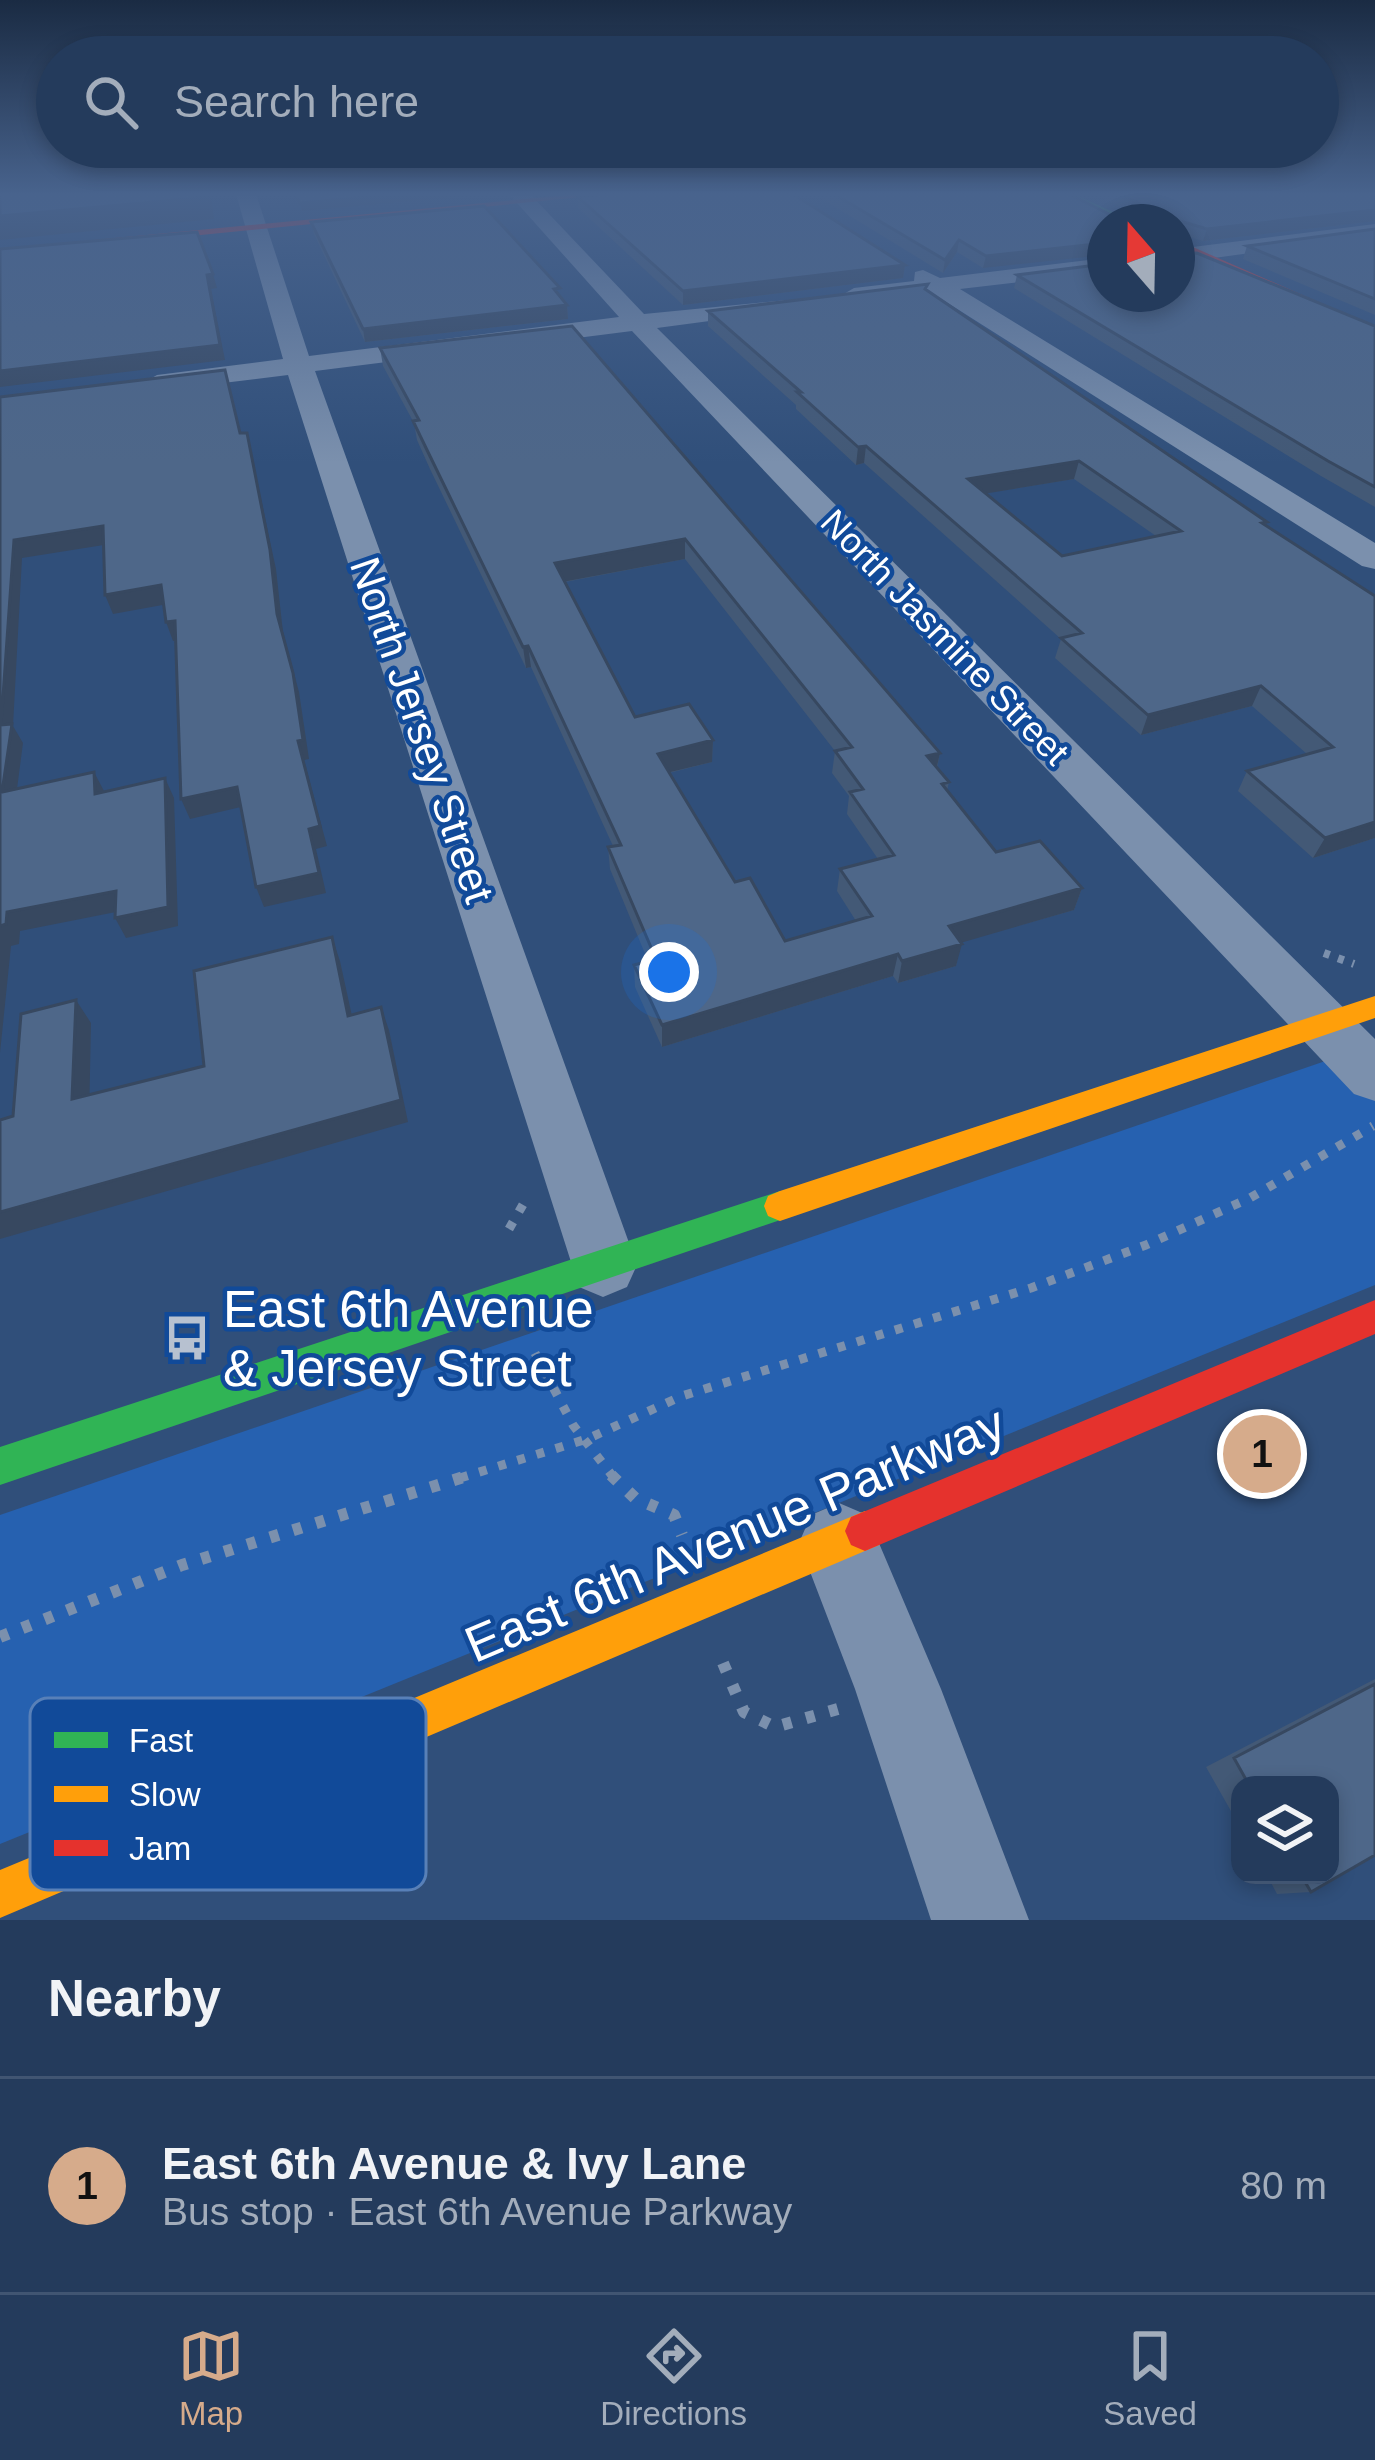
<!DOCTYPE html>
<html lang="en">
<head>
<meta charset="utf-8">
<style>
  :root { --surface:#243b5c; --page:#304665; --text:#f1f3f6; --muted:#a3adbb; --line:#415572; --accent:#d6ab8b }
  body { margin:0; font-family:Arial,sans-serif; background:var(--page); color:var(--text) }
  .controls { position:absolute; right:36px; bottom:36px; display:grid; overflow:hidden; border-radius:24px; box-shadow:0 6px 18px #0003 }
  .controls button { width:108px; height:108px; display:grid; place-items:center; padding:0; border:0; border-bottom:3px solid var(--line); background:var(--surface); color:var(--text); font:60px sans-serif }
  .compass { position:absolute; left:1087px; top:204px; width:108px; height:108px; border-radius:50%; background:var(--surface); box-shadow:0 6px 18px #0003; rotate:340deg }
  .you { position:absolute; left:669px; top:972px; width:42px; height:42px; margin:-30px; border:9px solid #fff; border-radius:50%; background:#1a73e8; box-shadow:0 0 0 18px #1a73e833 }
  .badge { display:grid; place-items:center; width:78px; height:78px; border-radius:50%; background:var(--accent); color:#111; font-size:39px; font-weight:700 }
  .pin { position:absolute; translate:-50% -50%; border:6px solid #fff; box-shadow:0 3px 12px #0006 }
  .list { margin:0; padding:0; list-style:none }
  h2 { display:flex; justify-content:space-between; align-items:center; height:156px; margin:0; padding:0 48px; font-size:51px }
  h2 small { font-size:39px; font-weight:400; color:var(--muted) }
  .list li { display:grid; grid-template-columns:78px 1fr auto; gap:36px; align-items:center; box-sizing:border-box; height:216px; padding:0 48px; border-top:3px solid var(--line) }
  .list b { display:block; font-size:45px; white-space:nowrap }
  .list p { margin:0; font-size:39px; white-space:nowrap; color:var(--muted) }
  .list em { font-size:39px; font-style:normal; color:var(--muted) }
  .icon { flex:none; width:66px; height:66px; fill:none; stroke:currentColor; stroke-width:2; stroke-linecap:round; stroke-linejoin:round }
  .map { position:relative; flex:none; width:1375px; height:1920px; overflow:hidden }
  .search { position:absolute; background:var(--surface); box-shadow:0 6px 18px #0003; left:36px; right:36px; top:36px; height:132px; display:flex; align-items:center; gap:30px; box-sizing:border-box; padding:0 42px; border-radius:66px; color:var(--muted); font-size:45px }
  .sheet { height:372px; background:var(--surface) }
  nav { display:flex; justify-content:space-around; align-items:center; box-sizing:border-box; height:168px; border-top:3px solid var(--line); background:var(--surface); font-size:33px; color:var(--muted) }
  nav a { display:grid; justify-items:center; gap:6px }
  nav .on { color:var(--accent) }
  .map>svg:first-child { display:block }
  .green { fill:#2661b0 }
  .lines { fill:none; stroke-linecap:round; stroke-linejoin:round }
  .path-far2 { stroke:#7b90ad; stroke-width:8; stroke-dasharray:6 9; stroke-linecap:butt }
  .path-far1 { stroke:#7b90ad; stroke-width:9; stroke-dasharray:8 12; stroke-linecap:butt }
  .path { stroke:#7b90ad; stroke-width:12; stroke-dasharray:9 15; stroke-linecap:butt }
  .street { fill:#7b90ad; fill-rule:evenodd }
  .fast { fill:#30b455; fill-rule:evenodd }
  .slow { fill:#ff9f0a; fill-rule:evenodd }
  .jam { fill:#e5322d; fill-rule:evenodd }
  .wall { fill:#435976; fill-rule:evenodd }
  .shaded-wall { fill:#374860 }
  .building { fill:#4e6789; stroke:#374860; stroke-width:3; fill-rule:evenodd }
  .labels { text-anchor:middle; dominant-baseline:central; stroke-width:9; stroke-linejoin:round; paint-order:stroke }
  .far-street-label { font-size:36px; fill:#fff; stroke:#114a99 }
  .street-label { font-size:42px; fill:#fff; stroke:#114a99 }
  .near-poi-label { font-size:51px; fill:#fff; stroke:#114a99; text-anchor:start }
  .near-street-label { font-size:51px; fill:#fff; stroke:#114a99 }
  .key { fill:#114a99; stroke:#5880b8; stroke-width:3 }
  .key-label { font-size:33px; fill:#fff }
</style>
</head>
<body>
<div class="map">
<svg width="1375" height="1920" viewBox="0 0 1375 1920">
  <rect width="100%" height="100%" fill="#304f7a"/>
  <path class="green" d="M 1375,1044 L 1375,1285 L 0,1844 L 0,1515 Z"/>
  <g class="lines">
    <path class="path-far2" d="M 1324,953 L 1354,964"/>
    <path class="path-far1" d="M 509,1229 L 525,1201
      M 535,1353 L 573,1425 L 614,1478
      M 460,1478 L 587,1439 L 682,1396 L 1031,1288 L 1146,1245 L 1250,1198 L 1373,1126"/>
    <path class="path" d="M 611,1475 L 635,1498 L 674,1515 L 682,1535
      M 0,1637 L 182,1565 L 470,1475
      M 723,1663 L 744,1712 L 775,1727 L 838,1709"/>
    <path class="street" d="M 236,194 L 256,194 L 309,356 L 619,317 L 509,194 L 530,194 L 644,314 L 787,300 L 787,310 L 778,312 L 657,328 L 1375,1039 L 1375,1101 L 1354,1094 L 632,331 L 315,371 L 637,1265 L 627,1287 L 603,1297 L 579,1287 L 288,375 L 157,391 L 143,383 L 157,375 L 283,359 Z
      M 1375,224 L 1375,236 L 1177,263 L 1177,249 Z
      M 1105,258 L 1105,272 L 960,289 L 1375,543 L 1375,569 L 1362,566 L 932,293 L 854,302 L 842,295 L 854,288 L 914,281 L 915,272 L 923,270 L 940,278 Z
      M 839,1503 L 867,1515 L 941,1689 L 1029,1920 L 931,1920 L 855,1689 L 799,1543 L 811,1515 Z"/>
    <path class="fast" d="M 1061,194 L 1074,194 L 1134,222 L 1120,222 Z
      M 780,1191 L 792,1196 L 796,1206 L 792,1216 L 0,1485 L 0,1447 Z"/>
    <path class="slow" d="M 1375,996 L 1375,1018 L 780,1221 L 768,1216 L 764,1206 L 768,1196 L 780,1191 Z
      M 865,1511 L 879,1517 L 885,1531 L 879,1545 L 0,1918 L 0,1870 Z"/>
    <path class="jam" d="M 577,194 L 612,194 L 0,255 L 0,249 Z
      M 1177,240 L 1375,327 L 1375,336 L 1177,247 Z
      M 1375,1300 L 1375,1334 L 865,1551 L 851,1545 L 845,1531 L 851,1517 Z"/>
  </g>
  <path class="wall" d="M 814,194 L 1069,194 L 1109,214 L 1134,214 L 1095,194 L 1375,194 L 1375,221 L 1203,241 L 1177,233 L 1178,254 L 1375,326 L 1375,507 L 1321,476 L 1014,288 L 1017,275 L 1105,294 L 1177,222 L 983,268 L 957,252 L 943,273 Z
    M 578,197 L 905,265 L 903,278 L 683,305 L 578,208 Z
    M 311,222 L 561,298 L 567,305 L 568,319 L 365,342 L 314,234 Z
    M 1375,229 L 1375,315 L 1243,259 L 1247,246 Z
    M 928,290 L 1267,522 L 1265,525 L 1375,838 L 1313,858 L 1238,791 L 1247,771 L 1307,754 L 1252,706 L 1141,735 L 1055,658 L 1061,639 L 864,463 L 856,465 L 796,409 L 796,405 L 708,326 L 708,311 ZM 1074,479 L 1156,536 L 1062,556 L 986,493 Z
    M 572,326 L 940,753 L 937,768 L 949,782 L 947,791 L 996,852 L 1082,888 L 1074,910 L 961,942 L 956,966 L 898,983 L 893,976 L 662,1047 L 635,987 L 634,965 L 648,961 L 610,869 L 608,847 L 613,846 L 531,667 L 526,668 L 430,469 L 417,440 L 414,423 L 383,366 L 380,348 ZM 685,559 L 835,751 L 832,773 L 849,796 L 847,814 L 878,859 L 840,869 L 837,891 L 856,921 L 785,941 L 735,882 L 669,773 L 712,762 L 713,740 L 635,717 L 565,582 Z
    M 1375,1679 L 1375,1855 L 1311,1892 L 1277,1894 L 1267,1875 L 1330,1875 L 1330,1785 L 1240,1785 L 1240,1827 L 1206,1767 Z"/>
  <path class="shaded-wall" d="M 211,194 L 214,219 L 0,240 L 0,216 Z
    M 401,194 L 466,194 L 466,196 L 302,211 L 300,203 Z
    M 1375,210 L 1375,221 L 1203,241 L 1207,229 Z
    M 959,240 L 957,252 L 943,273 L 945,260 Z
    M 1105,243 L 1105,255 L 983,268 L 986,256 Z
    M 905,265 L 903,278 L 683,305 L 683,291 Z
    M 213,274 L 217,288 L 211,289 L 225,360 L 0,387 L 0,371 L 207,275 Z
    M 567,305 L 568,319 L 365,342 L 363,329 Z
    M 247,433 L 276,569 L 283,632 L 299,692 L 309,759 L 304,760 L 327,846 L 316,849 L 326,893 L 264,907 L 256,887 L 309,829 L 298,741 Z
    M 866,446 L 864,463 L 856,465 L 858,447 Z
    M 1079,461 L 1074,479 L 965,497 L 968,479 Z
    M 103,526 L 110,544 L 22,558 L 13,726 L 23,743 L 14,812 L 2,792 L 1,725 L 14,540 Z
    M 685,539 L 685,559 L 557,583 L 555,563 Z
    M 161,585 L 168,604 L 113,614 L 105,595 Z
    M 175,621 L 182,639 L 173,641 L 166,622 Z
    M 528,646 L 531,667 L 526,668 L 523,647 Z
    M 1261,686 L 1252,706 L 1141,735 L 1148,715 Z
    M 713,740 L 712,762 L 658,775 L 658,754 Z
    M 940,753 L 935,775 L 927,756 Z
    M 94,772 L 104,791 L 95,794 Z
    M 165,778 L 174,798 L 178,926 L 126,938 L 115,918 Z
    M 237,787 L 245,806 L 190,819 L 181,799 Z
    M 1375,822 L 1375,838 L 1313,858 L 1325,838 Z
    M 1082,888 L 1074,910 L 943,948 L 949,926 Z
    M 116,891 L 126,910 L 20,931 L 19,944 L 11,946 L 0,1053 L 0,926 L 7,912 Z
    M 332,937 L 340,961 L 357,1039 L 348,1016 Z
    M 962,944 L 956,966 L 898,983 L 902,961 Z
    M 898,954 L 893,976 L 662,1047 L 662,1025 Z
    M 76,1000 L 91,1023 L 89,1122 L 72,1099 Z
    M 381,1007 L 389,1030 L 408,1122 L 0,1239 L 0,1212 Z"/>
  <path class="building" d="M 0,194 L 208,194 L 208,197 L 0,216 Z
    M 295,194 L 401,194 L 300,203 Z
    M 603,194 L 793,194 L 905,265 L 683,291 L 578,197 Z
    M 834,194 L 1069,194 L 1109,214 L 1145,215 L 1150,209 L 1120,194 L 1375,194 L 1375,210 L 1207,229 L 1177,220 L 1177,222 L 1105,222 L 1105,243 L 986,256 L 959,240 L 945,260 Z
    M 484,206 L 560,288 L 554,289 L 567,305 L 363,329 L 311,222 Z
    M 1177,224 L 1178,254 L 1197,253 L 1375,326 L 1375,487 L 1328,461 L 1017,275 L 1105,264 L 1105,294 L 1177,294 Z
    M 1375,229 L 1375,299 L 1247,246 Z
    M 197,232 L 213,274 L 207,275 L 220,345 L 0,371 L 0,249 Z
    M 928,284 L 925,289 L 1267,522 L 1262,523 L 1375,596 L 1375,822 L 1325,838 L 1247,771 L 1333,747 L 1261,686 L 1148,715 L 1061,638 L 1082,633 L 866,446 L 858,447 L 797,392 L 801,392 L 708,311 ZM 1079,461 L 1181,531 L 1062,556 L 968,479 Z
    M 572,326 L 940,753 L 927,756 L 949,782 L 942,784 L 996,852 L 1040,841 L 1082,888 L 949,926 L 962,944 L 902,961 L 898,954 L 662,1025 L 634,965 L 656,959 L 608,847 L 621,845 L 528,646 L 523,647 L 427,450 L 413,421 L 419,420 L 380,348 ZM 685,539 L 852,747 L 835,751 L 863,789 L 850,792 L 894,855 L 840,869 L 872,916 L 785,941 L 750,878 L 735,882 L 658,754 L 713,740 L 689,704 L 635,717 L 555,563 Z
    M 225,370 L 240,433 L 247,433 L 270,550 L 277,614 L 293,673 L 303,740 L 298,741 L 320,826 L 309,829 L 319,873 L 256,887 L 237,787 L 181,799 L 175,621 L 166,622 L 161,585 L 105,595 L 103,526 L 14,540 L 1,725 L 12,724 L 2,792 L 94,772 L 95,794 L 165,778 L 168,907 L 115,918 L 116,891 L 7,912 L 6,924 L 0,926 L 0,397 Z
    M 332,937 L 348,1016 L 381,1007 L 401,1100 L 0,1212 L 0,1120 L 13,1116 L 21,1014 L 76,1000 L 72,1099 L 204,1066 L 194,971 Z
    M 1375,1684 L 1375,1855 L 1311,1892 L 1301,1875 L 1330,1875 L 1330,1785 L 1249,1785 L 1234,1758 Z"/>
  <linearGradient id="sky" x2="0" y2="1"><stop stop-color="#1a2b43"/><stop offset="0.42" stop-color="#48638d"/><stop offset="1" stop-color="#48638d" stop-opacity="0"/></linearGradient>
  <rect width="1375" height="463" fill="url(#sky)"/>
  <defs>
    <g id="bus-bare" transform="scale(3.6)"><path d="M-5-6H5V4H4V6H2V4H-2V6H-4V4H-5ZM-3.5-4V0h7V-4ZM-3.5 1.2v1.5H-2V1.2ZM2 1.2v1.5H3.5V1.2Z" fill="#b7c1d0" stroke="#114a99" stroke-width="2.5" paint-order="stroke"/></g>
  </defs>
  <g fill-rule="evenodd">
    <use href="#bus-bare" x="187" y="1338"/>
  </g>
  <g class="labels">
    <g class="far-street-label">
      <text transform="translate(945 637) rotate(46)">North Jasmine Street</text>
    </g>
    <g class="street-label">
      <text transform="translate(422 730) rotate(71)">North Jersey Street</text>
    </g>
    <g class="near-poi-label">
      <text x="223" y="1309">East 6th Avenue<tspan x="223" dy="59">&amp; Jersey Street</tspan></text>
    </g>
    <g class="near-street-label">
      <text transform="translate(735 1534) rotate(-23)">East 6th Avenue Parkway</text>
    </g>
  </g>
  <rect x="30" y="1698" width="396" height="192" rx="18" class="key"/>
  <rect x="54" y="1732" width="54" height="16" fill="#30b455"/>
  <rect x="54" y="1786" width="54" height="16" fill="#ff9f0a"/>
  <rect x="54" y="1840" width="54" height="16" fill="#e5322d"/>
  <g class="key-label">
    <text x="129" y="1752">Fast</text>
    <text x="129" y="1806">Slow</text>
    <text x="129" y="1860">Jam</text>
  </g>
</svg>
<div class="controls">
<button><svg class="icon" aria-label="layers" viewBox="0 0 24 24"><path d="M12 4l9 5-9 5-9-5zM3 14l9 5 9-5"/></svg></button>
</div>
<svg class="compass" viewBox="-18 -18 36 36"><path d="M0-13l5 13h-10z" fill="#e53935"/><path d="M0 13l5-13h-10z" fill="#a3adbb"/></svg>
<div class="you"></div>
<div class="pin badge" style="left:1262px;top:1454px">1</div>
<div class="search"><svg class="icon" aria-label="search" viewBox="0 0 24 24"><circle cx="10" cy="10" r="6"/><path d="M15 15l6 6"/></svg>Search here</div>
</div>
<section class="sheet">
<h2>Nearby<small></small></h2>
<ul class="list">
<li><span class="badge">1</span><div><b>East 6th Avenue &amp; Ivy Lane</b><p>Bus stop · East 6th Avenue Parkway</p></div><em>80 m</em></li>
</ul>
</section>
<nav>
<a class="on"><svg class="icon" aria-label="map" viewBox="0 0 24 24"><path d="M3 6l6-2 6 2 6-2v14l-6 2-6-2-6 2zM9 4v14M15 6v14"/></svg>Map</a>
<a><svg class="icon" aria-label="directions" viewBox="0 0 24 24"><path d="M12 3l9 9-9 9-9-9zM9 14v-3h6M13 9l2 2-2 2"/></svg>Directions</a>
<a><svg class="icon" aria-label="saved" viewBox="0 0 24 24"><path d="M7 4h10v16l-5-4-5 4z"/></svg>Saved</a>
</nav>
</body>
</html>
